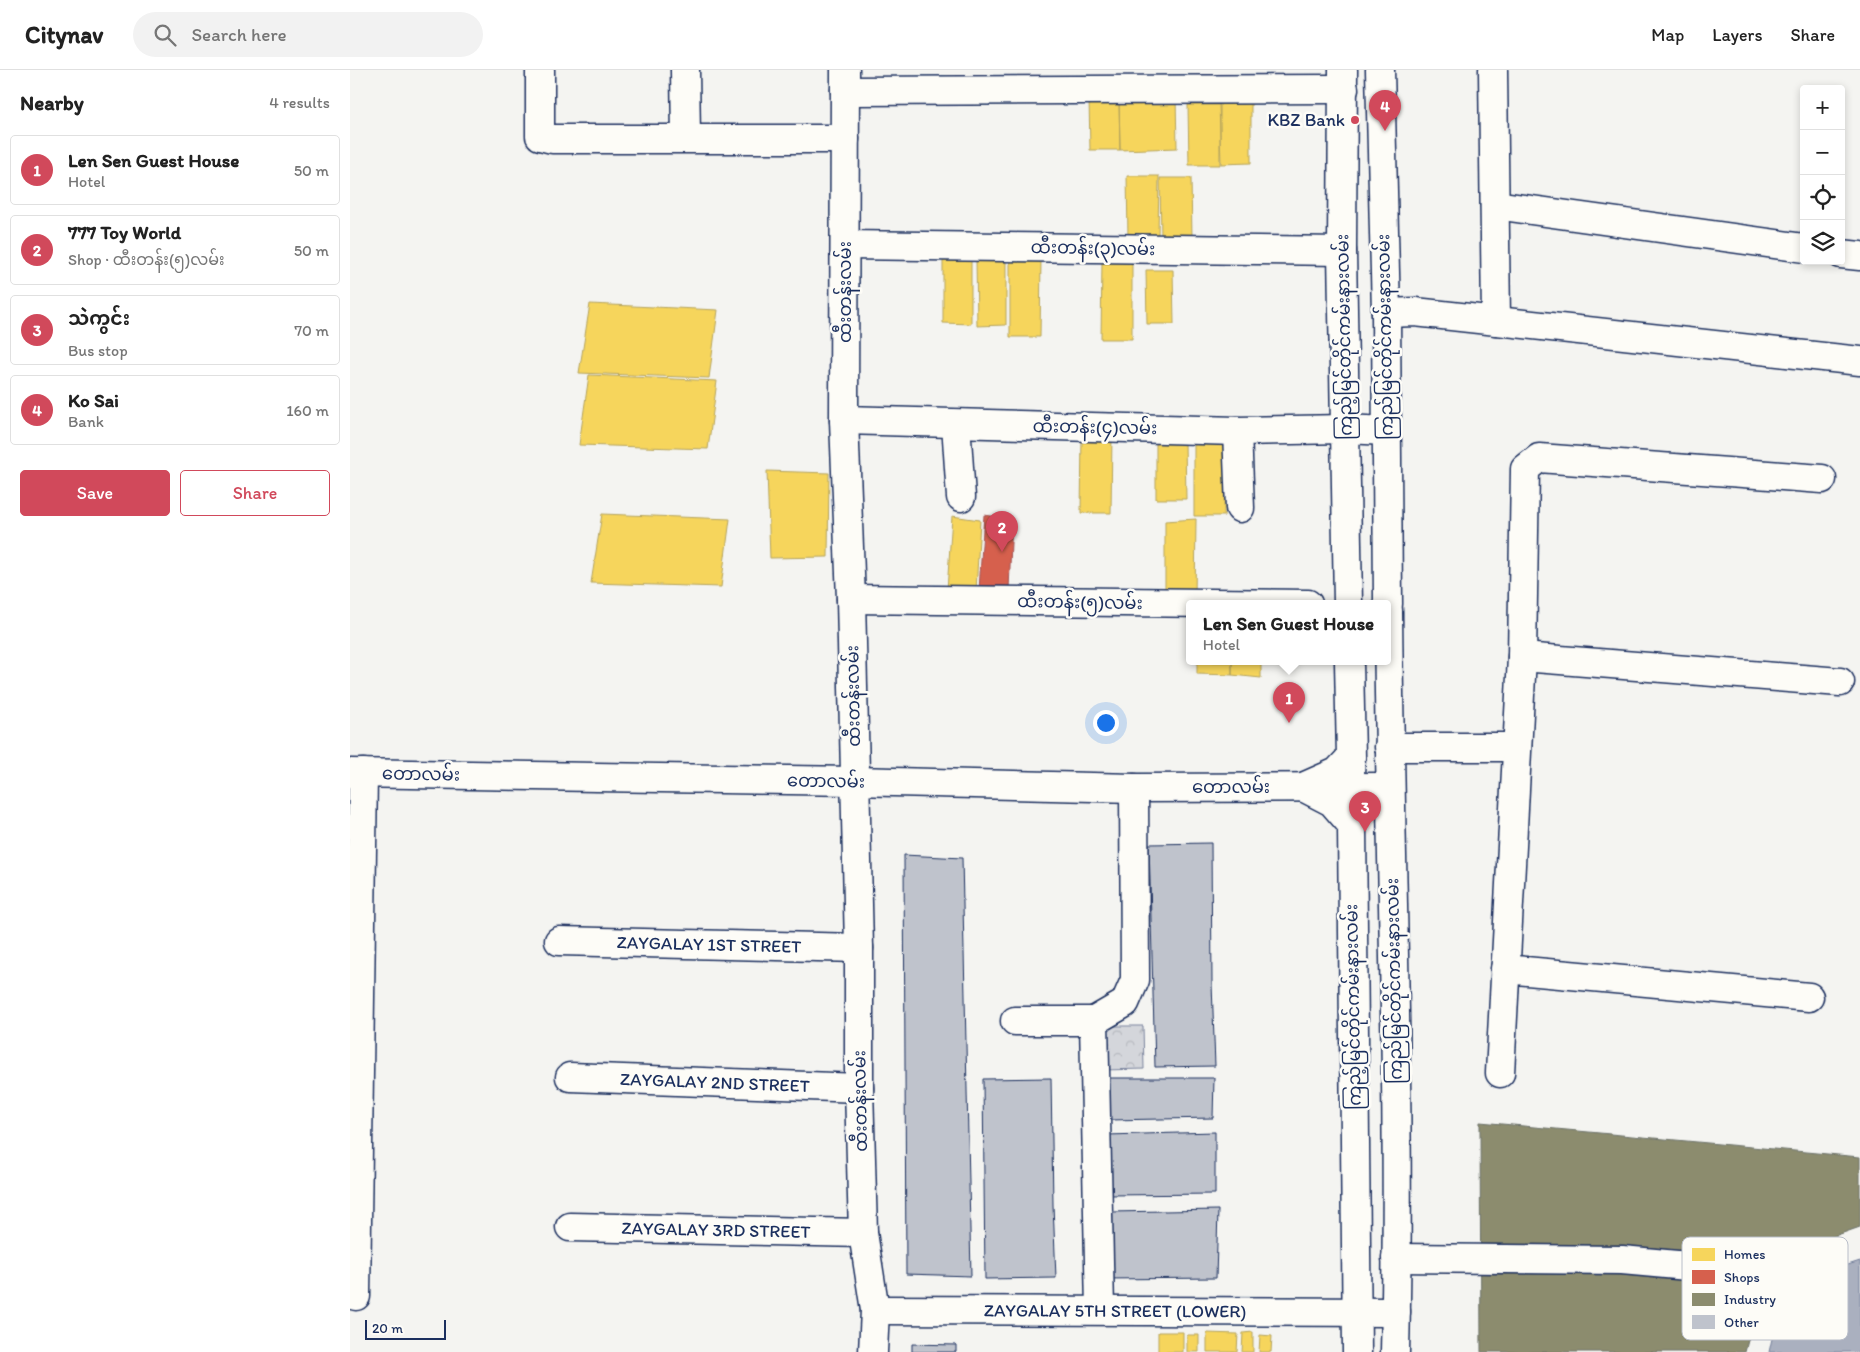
<!DOCTYPE html>
<html lang="en">
<head>
<meta charset="utf-8">
<style>
  :root { --surface:#fff; --page:#f2f2f2; --text:#222; --muted:#767676; --line:#e0e0e0; --accent:#d1495b }
  body { margin:0; font-family:Itim,"Noto Sans Myanmar",sans-serif; background:var(--page); color:var(--text) }
  .controls { position:absolute; right:15px; top:15px; display:grid; overflow:hidden; border-radius:5px; box-shadow:0 2px 8px #0003 }
  .controls button { width:45px; height:45px; display:grid; place-items:center; padding:0; border:0; border-bottom:1px solid var(--line); background:var(--surface); color:var(--text); font:25px sans-serif }
  .scale { position:absolute; left:15px; bottom:12px; width:81px; box-sizing:border-box; padding-left:5px; border:2px solid #1b2f5e; border-top:0; font-size:14px; line-height:18px; white-space:nowrap; color:#1b2f5e; -webkit-text-stroke:4px #fdfcf7; paint-order:stroke }
  .you { position:absolute; left:755px; top:652px; width:18px; height:18px; margin:-12px; border:4px solid #fff; border-radius:50%; background:#1a73e8; box-shadow:0 0 0 8px #1a73e833 }
  .badge { display:grid; place-items:center; width:32px; height:32px; border-radius:50%; background:var(--accent); color:#fff; font-size:16px; font-weight:700 }
  .pin { position:absolute; translate:-50% -41px; filter:drop-shadow(0 1px 2px #0008) }
  .pin::after { content:''; position:absolute; top:26px; width:18px; height:15px; background:inherit; clip-path:polygon(0 0,100% 0,50% 100%) }
  .popup { position:absolute; left:836px; top:530px; width:205px; height:65px; box-sizing:border-box; display:grid; place-content:center; border-radius:5px; background:var(--surface); filter:drop-shadow(0 1px 4px #0005); font-size:16px; white-space:nowrap; color:var(--muted) }
  .popup b { font-size:19px; color:var(--text) }
  .popup::after { content:''; position:absolute; left:50%; top:100%; margin-left:-10px; border:10px solid transparent; border-top-color:var(--surface) }
  .list { margin:0; padding:0; list-style:none }
  h2 { display:flex; justify-content:space-between; align-items:center; height:65px; margin:0; padding:0 20px; font-size:21px }
  h2 small { font-size:16px; font-weight:400; color:var(--muted) }
  .list li { display:grid; grid-template-columns:32px 1fr auto; gap:15px; align-items:center; box-sizing:border-box; height:70px; margin:0 10px 10px; padding:0 10px; border:1px solid var(--line); border-radius:5px }
  .list b { display:block; font-size:19px; white-space:nowrap }
  .list p { margin:0; font-size:16px; white-space:nowrap; color:var(--muted) }
  .list em { font-size:16px; font-style:normal; color:var(--muted) }
  .actions { display:flex; gap:10px; padding:15px 20px }
  .actions a { flex:1; padding:11px 0; border:1px solid var(--accent); border-radius:5px; text-align:center; font-size:18px; color:var(--accent) }
  .actions .main { background:var(--accent); color:#fff }
  .icon { flex:none; width:28px; height:28px; fill:none; stroke:currentColor; stroke-width:2; stroke-linecap:round; stroke-linejoin:round }
  .map { position:relative; flex:none; width:1510px; height:1282px; overflow:hidden }
  header { display:flex; align-items:center; gap:30px; box-sizing:border-box; height:70px; padding:0 25px; background:var(--surface); border-bottom:1px solid var(--line) }
  header strong { font-size:24px }
  nav { display:flex; gap:28px; margin-inline-start:auto; font-size:18px }
  .search { width:350px; height:45px; background:var(--page); display:flex; align-items:center; gap:12px; box-sizing:border-box; padding:0 18px; border-radius:28px; color:var(--muted); font-size:19px }
  main { display:flex }
  aside { flex:1; background:var(--surface) }
  .map>svg:first-child { display:block }
  .park { fill:url(#park-crowns); stroke:#78829c }
  .water { fill:#aab0bf; stroke:#717c98 }
  .homes { fill:#f6d55c; stroke:#b4a35d }
  .shops { fill:#d6604d; stroke:#9e5152 }
  .industry { fill:#8c8c6e; stroke:#6a7069 }
  .building { fill:#bfc3cc; stroke:#1b2f5e }
  .lines { fill:none; stroke-linecap:round; stroke-linejoin:round }
  .minor-casing { stroke:#1b2f5e; stroke-width:31 }
  .major-casing { stroke:#1b2f5e; stroke-width:31 }
  .minor { stroke:#fdfcf7; stroke-width:28 }
  .major { stroke:#fdfcf7; stroke-width:28 }
  .poi-dot { fill:#d1495b; stroke:#fdfcf7; stroke-width:2 }
  .labels { text-anchor:middle; dominant-baseline:central; stroke-width:5; stroke-linejoin:round; paint-order:stroke }
  .poi-label { font-size:18px; fill:#1b2f5e; stroke:#fdfcf7; text-anchor:end }
  .street-label { font-size:18px; fill:#1b2f5e; stroke:#fdfcf7 }
  .key { fill:#fdfcf7; stroke:#b9bec9; stroke-width:1 }
  .key-label { font-size:14px; fill:#1b2f5e }
</style>
</head>
<body>
<header>
<strong>Citynav</strong>
<div class="search"><svg class="icon" aria-label="search" viewBox="0 0 24 24"><circle cx="10" cy="10" r="6"/><path d="M15 15l6 6"/></svg>Search here</div>
<nav><a>Map</a><a>Layers</a><a>Share</a></nav>
</header>
<main>
<aside>
<h2>Nearby<small>4 results</small></h2>
<ul class="list">
<li><span class="badge">1</span><div><b>Len Sen Guest House</b><p>Hotel</p></div><em>50 m</em></li>
<li><span class="badge">2</span><div><b>777 Toy World</b><p>Shop · ထီးတန်း(၅)လမ်း</p></div><em>50 m</em></li>
<li><span class="badge">3</span><div><b>သဲကွင်း</b><p>Bus stop</p></div><em>70 m</em></li>
<li><span class="badge">4</span><div><b>Ko Sai</b><p>Bank</p></div><em>160 m</em></li>
</ul>
<div class="actions"><a class="main">Save</a><a>Share</a></div>
</aside>
<div class="map">
<svg width="1510" height="1282" viewBox="0 0 1510 1282">
  <defs>
    <pattern id="park-crowns" width="20" height="18" patternUnits="userSpaceOnUse" patternTransform="scale(1.25)"><rect width="20" height="18" fill="#d4d6db"/><path d="M2 6a3 3 0 1 1 6 0M12 15a3 3 0 1 1 6 0" fill="none" stroke="#b5b8be"/></pattern>
  </defs>
  <rect width="100%" height="100%" fill="#f4f4f1"/>
  <filter id="ink" filterUnits="userSpaceOnUse"><feTurbulence type="fractalNoise" baseFrequency=".02" numOctaves="2"/><feDisplacementMap in="SourceGraphic" scale="10" xChannelSelector="R" yChannelSelector="G"/><feConvolveMatrix kernelMatrix="1 2 1 2 8 2 1 2 1" color-interpolation-filters="sRGB"/></filter>
  <g filter="url(#ink)">
    <path class="park" d="M 753,956 L 793,956 L 794,999 L 754,1000 Z"/>
    <path class="water" d="M 1510,1191 L 1510,1282 L 1419,1282 L 1434,1216 Z"/>
    <path class="homes" d="M 826,27 L 827,78 L 770,80 L 769,28 Z
      M 769,28 L 770,80 L 740,80 L 739,29 Z
      M 901,33 L 901,93 L 871,94 L 869,34 Z
      M 838,35 L 870,35 L 870,95 L 839,95 Z
      M 777,106 L 809,106 L 808,166 L 778,167 Z
      M 810,108 L 841,108 L 842,168 L 811,168 Z
      M 656,189 L 656,255 L 627,256 L 626,190 Z
      M 691,189 L 690,267 L 660,267 L 660,190 Z
      M 593,190 L 621,190 L 621,254 L 593,253 Z
      M 782,191 L 782,269 L 751,269 L 752,192 Z
      M 796,200 L 823,200 L 824,254 L 797,254 Z
      M 240,234 L 368,240 L 359,308 L 229,303 Z
      M 239,305 L 367,311 L 358,379 L 229,375 Z
      M 762,365 L 761,443 L 731,443 L 732,366 Z
      M 875,367 L 874,446 L 844,446 L 844,369 Z
      M 806,373 L 835,373 L 836,429 L 806,429 Z
      M 417,401 L 479,403 L 478,487 L 420,488 Z
      M 252,444 L 380,449 L 371,517 L 241,513 Z
      M 602,446 L 630,450 L 626,521 L 597,520 Z
      M 846,449 L 845,528 L 815,528 L 815,451 Z
      M 847,592 L 882,592 L 882,605 L 847,604 Z
      M 882,592 L 911,592 L 911,608 L 882,605 Z
      M 808,1262 L 833,1262 L 833,1282 L 808,1282 Z
      M 903,1262 L 903,1282 L 892,1282 L 893,1263 Z
      M 857,1263 L 888,1264 L 887,1282 L 857,1282 Z
      M 837,1265 L 849,1265 L 849,1282 L 837,1282 Z
      M 910,1265 L 922,1266 L 921,1282 L 909,1282 Z"/>
    <path class="shops" d="M 634,445 L 662,449 L 659,520 L 629,520 Z"/>
    <path class="industry" d="M 1130,1052 L 1510,1087 L 1510,1157 L 1419,1189 L 1395,1282 L 1131,1282 Z"/>
    <path class="building" d="M 861,773 L 862,914 L 865,996 L 805,997 L 799,774 Z
      M 554,785 L 612,788 L 621,1206 L 556,1204 Z
      M 701,1008 L 703,1135 L 706,1208 L 635,1209 L 633,1009 Z
      M 759,1008 L 864,1008 L 863,1048 L 759,1050 Z
      M 865,1062 L 865,1124 L 759,1125 L 757,1065 Z
      M 868,1140 L 866,1208 L 755,1209 L 761,1142 Z
      M 562,1274 L 606,1275 L 606,1282 L 562,1282 Z"/>
    <g class="lines">
      <g class="minor-casing">
        <g id="minor">
          <path d="M 190,0 L 190,66 L 202,69 L 495,69"/>
          <path d="M 335,0 L 336,68"/>
          <path d="M 495,0 L 494,350 L 501,529 L 509,878 L 509,1018 L 513,1163 L 525,1240 L 523,1282"/>
          <path d="M 1143,0 L 1146,251"/>
          <path d="M 495,21 L 994,19"/>
          <path d="M 1145,135 L 1454,178"/>
          <path d="M 495,175 L 992,181"/>
          <path d="M 1491,184 L 1510,186"/>
          <path d="M 1036,243 L 1065,242 L 1510,291"/>
          <path d="M 494,350 L 887,361 L 996,359 L 1036,361"/>
          <path d="M 606,354 L 611,427"/>
          <path d="M 887,361 L 890,438"/>
          <path d="M 501,529 L 958,534"/>
          <path d="M 1172,587 L 1490,612"/>
          <path d="M 1039,677 L 1167,677"/>
          <path d="M 0,703 L 504,711 L 784,718 L 1040,717"/>
          <path id="s1" d="M 209,871 L 509,878"/>
          <path d="M 1155,899 L 1459,927"/>
          <path d="M 665,951 L 744,951"/>
          <path d="M 1150,1003 L 1172,587 L 1175,399 L 1189,388 L 1472,409"/>
          <path id="s2" d="M 220,1007 L 509,1018"/>
          <path id="s3" d="M 220,1157 L 513,1163"/>
          <path d="M 1046,1188 L 1272,1190 L 1404,1202"/>
          <path d="M 6,1226 L 13,703"/>
          <path id="s4" d="M 525,1240 L 1046,1242"/>
          <path d="M 750,1240 L 744,951 L 775,933 L 785,910 L 784,718"/>
        </g>
      </g>
      <g class="major-casing">
        <path id="major" d="M 993,0 L 992,181 L 998,534
          M 1030,0 L 1036,243 L 1038,534
          M 1038,540 C 1040,788 1051,1035 1045,1282
          M 999,592 L 1001,687 L 999,719 L 1002,755 L 1007,1282
          M 953,717 L 982,732 L 1002,755
          M 953,717 L 987,702 L 1001,687"/>
      </g>
      <use href="#minor" class="minor"/>
      <use href="#major" class="major"/>
    </g>
  </g>
  <circle class="poi-dot" cx="1005" cy="50" r="5"/>
  <g class="labels">
    <g class="poi-label">
      <text x="995" y="50">KBZ Bank</text>
    </g>
    <g class="street-label">
      <text transform="translate(743 178) rotate(1)">ထီးတန်း(၃)လမ်း</text>
      <text transform="translate(495 222) rotate(-90)">ထီးတန်းလမ်း</text>
      <text transform="translate(994 267) rotate(-91)">ကြည့်မြင်တိုင်ကမ်းနားလမ်း</text>
      <text transform="translate(1035 267) rotate(-91)">ကြည်မြင်တိုင်ကမ်းနားလမ်း</text>
      <text transform="translate(745 357) rotate(1)">ထီးတန်း(၄)လမ်း</text>
      <text transform="translate(730 532) rotate(1)">ထီးတန်း(၅)လမ်း</text>
      <text transform="translate(503 626) rotate(-91)">ထီးတန်းလမ်း</text>
      <text transform="translate(71 704) rotate(1)">တောလမ်း</text>
      <text transform="translate(476 711) rotate(1)">တောလမ်း</text>
      <text x="881" y="717">တောလမ်း</text>
      <text stroke="none"><textPath href="#s1" startOffset="150">ZAYGALAY 1ST STREET</textPath></text>
      <text transform="translate(1044 911) rotate(-91)">ကြည်မြင်တိုင်ကမ်းနားလမ်း</text>
      <text transform="translate(1003 937) rotate(-91)">ကြည့်မြင်တိုင်ကမ်းနားလမ်း</text>
      <text stroke="none"><textPath href="#s2" startOffset="145">ZAYGALAY 2ND STREET</textPath></text>
      <text transform="translate(510 1031) rotate(-91)">ထီးတန်းလမ်း</text>
      <text stroke="none"><textPath href="#s3" startOffset="146">ZAYGALAY 3RD STREET</textPath></text>
      <text stroke="none"><textPath href="#s4" startOffset="240">ZAYGALAY 5TH STREET (LOWER)</textPath></text>
    </g>
  </g>
  <rect x="1332" y="1167" width="166" height="103" rx="8" class="key"/>
  <rect x="1342" y="1178" width="23" height="13" fill="#f6d55c"/>
  <rect x="1342" y="1200" width="23" height="14" fill="#d6604d"/>
  <rect x="1342" y="1223" width="23" height="13" fill="#8c8c6e"/>
  <rect x="1342" y="1245" width="23" height="14" fill="#bfc3cc"/>
  <g class="key-label">
    <text x="1374" y="1189">Homes</text>
    <text x="1374" y="1212">Shops</text>
    <text x="1374" y="1234">Industry</text>
    <text x="1374" y="1257">Other</text>
  </g>
</svg>
<div class="controls">
<button>+</button>
<button>−</button>
<button><svg class="icon" aria-label="locate" viewBox="0 0 24 24"><circle cx="12" cy="12" r="6"/><path d="M12 2v4M12 18v4M2 12h4M18 12h4"/></svg></button>
<button><svg class="icon" aria-label="layers" viewBox="0 0 24 24"><path d="M12 4l9 5-9 5-9-5zM3 14l9 5 9-5"/></svg></button>
</div>
<div class="scale">20 m</div>
<div class="you"></div>
<div class="pin badge" style="left:939px;top:653px">1</div>
<div class="popup"><b>Len Sen Guest House</b>Hotel</div>
<div class="pin badge" style="left:652px;top:482px">2</div>
<div class="pin badge" style="left:1015px;top:762px">3</div>
<div class="pin badge" style="left:1035px;top:61px">4</div>
</div>
</main>
</body>
</html>
